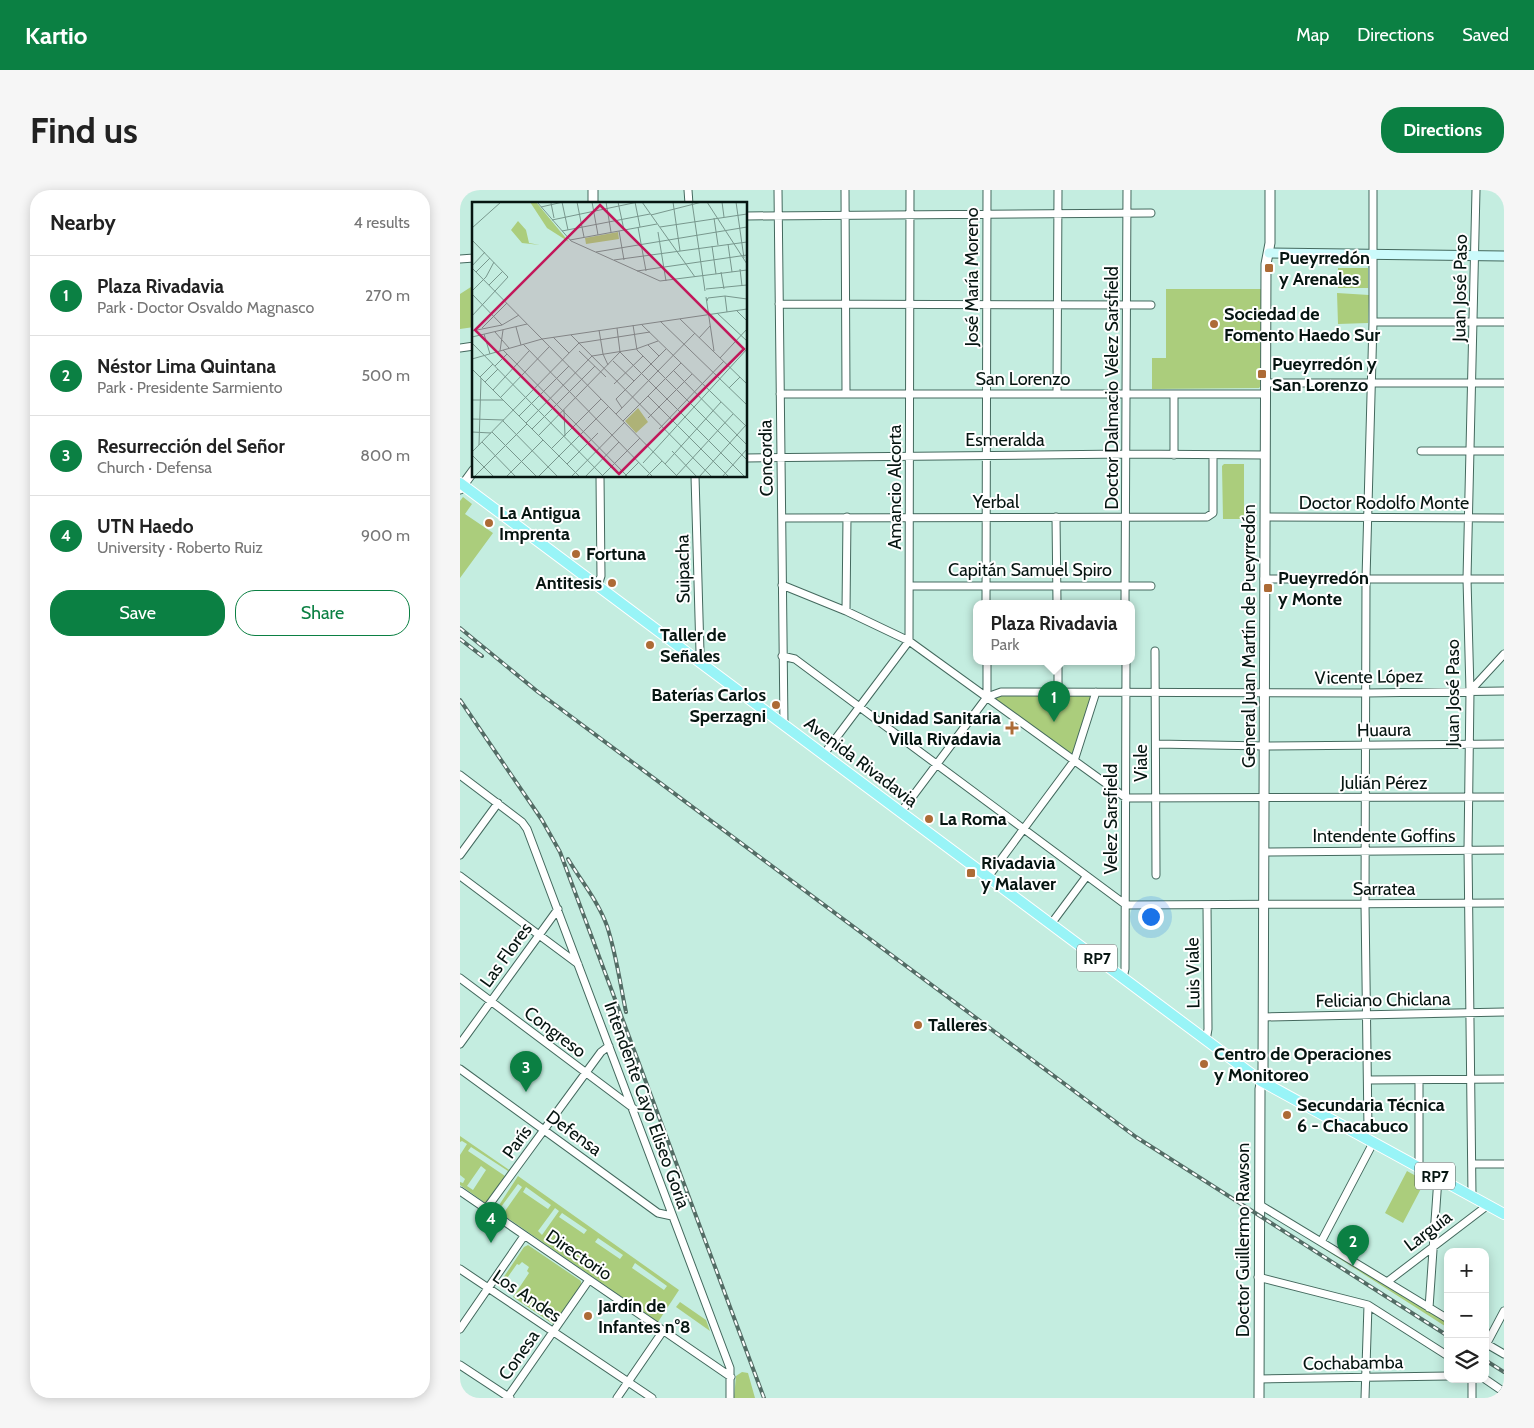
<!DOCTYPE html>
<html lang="en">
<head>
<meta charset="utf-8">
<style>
  :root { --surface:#fff; --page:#f6f6f6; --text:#222; --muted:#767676; --line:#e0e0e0; --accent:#0b8043 }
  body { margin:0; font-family:Cabin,sans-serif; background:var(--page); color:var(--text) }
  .controls { position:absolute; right:15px; bottom:15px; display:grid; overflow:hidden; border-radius:10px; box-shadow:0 2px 12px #0003 }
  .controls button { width:45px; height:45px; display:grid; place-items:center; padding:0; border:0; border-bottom:1px solid var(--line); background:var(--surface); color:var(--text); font:25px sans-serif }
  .you { position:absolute; left:690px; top:726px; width:18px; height:18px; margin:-12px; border:4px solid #fff; border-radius:50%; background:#1a73e8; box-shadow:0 0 0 8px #1a73e833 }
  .badge { display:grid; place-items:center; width:32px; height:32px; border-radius:50%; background:var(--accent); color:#fff; font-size:16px; font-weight:700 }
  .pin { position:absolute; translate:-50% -41px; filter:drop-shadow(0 1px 2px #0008) }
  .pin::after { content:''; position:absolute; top:26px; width:18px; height:15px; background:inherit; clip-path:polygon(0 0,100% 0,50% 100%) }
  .popup { position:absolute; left:513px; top:410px; width:162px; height:65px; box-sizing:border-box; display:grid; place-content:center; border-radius:10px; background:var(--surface); filter:drop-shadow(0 1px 4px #0005); font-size:16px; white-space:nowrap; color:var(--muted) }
  .popup b { font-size:19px; color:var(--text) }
  .popup::after { content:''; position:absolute; left:50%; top:100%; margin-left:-10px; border:10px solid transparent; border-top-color:var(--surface) }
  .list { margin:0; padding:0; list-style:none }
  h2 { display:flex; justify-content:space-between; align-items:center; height:65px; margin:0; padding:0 20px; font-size:21px }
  h2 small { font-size:16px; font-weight:400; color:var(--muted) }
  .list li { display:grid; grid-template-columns:32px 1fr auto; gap:15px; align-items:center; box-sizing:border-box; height:80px; padding:0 20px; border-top:1px solid var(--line) }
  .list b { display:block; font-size:19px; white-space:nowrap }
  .list p { margin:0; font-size:16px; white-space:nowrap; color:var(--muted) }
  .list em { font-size:16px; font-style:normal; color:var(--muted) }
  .actions { display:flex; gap:10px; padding:15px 20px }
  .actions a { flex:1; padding:11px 0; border:1px solid var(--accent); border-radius:20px; text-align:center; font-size:18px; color:var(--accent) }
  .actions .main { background:var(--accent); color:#fff }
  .icon { flex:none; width:28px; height:28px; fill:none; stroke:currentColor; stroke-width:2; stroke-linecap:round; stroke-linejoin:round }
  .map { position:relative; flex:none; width:1044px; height:1208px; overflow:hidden; border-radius:20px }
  header { display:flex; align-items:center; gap:30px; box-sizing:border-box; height:70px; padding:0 25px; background:var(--accent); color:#fff }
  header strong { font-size:24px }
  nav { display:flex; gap:28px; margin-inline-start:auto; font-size:18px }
  .intro { display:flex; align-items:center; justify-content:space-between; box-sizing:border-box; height:120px; padding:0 30px }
  h1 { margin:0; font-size:35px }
  .button { padding:12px 22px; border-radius:20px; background:var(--accent); color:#fff; font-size:18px; font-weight:700 }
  main { display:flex; gap:30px; padding:0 30px }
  aside { flex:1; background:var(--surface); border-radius:20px; box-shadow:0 2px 12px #0003 }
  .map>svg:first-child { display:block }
  .green { fill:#abcd7c; fill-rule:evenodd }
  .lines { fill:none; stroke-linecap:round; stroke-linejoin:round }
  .minor-casing { stroke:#44695e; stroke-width:9 }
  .tertiary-casing { stroke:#44695e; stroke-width:11 }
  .secondary-casing { stroke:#44695e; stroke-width:11 }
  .primary-casing { stroke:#fff; stroke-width:12 }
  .minor { stroke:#fff; stroke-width:7 }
  .tertiary { stroke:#fff; stroke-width:9 }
  .secondary { stroke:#cbfafb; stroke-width:9 }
  .primary { stroke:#98f4f7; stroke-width:10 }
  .rail-casing { stroke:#536c65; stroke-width:4 }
  .rail { stroke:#fff; stroke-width:2; stroke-dasharray:5.5; stroke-linecap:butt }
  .poi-dot { fill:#ad6b36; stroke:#fff; stroke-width:2 }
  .labels { text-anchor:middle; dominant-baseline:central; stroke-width:4; stroke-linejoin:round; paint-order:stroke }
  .shield { fill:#fff; stroke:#515b58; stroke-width:1 }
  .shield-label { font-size:16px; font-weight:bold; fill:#061511 }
  .poi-label { font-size:18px; font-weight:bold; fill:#061511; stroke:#fff; text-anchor:start }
  .street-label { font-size:18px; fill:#061511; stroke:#fff }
  .inset-road { fill:none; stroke:#78978d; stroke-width:1 }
  .view { fill:#c2185b; fill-opacity:0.15; stroke:#c2185b; stroke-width:2.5 }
  .inset-edge { fill:none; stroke:#061511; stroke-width:2.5 }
</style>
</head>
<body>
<header>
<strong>Kartio</strong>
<nav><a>Map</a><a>Directions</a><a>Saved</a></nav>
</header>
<div class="intro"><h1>Find us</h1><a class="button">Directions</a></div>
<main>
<aside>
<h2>Nearby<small>4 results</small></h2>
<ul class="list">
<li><span class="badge">1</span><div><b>Plaza Rivadavia</b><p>Park · Doctor Osvaldo Magnasco</p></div><em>270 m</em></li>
<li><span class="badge">2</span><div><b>Néstor Lima Quintana</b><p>Park · Presidente Sarmiento</p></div><em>500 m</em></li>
<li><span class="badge">3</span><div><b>Resurrección del Señor</b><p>Church · Defensa</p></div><em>800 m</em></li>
<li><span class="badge">4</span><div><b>UTN Haedo</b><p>University · Roberto Ruiz</p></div><em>900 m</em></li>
</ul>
<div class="actions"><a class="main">Save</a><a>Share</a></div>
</aside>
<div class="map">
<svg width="1044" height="1208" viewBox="0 0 1044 1208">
  <rect width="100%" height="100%" fill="#c4ede0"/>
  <path class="green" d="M 878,78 L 908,78 L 908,98 L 878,98 Z
    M 14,95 L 14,137 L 0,139 L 0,104 Z
    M 706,99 L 801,99 L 801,196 L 799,198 L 692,199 L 692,168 L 706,168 Z
    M 877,103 L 909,105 L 908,133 L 878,134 Z
    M 764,274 L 784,274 L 784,329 L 763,329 L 762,276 Z
    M 3,307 L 12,314 L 5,324 L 33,343 L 0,388 L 0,311 Z
    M 598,502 L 636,502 L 614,571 L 527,507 Z
    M 0,946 L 52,982 L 28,1015 L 0,995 L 0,992 L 3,993 L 5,989 L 0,985 L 0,965 L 7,954 L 2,951 L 0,952 ZM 11,957 L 48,981 L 45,986 L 8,961 ZM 21,976 L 26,980 L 13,1000 L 7,996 Z
    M 947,981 L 965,991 L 943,1033 L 925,1023 Z
    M 58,986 L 219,1100 L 198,1132 L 36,1020 ZM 58,994 L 62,997 L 45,1021 L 41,1017 ZM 66,997 L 91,1015 L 88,1019 L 63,1002 ZM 95,1018 L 99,1021 L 82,1045 L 78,1041 ZM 102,1023 L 127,1040 L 124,1044 L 99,1027 ZM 138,1048 L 163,1065 L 160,1069 L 135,1052 ZM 175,1073 L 207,1096 L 204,1100 L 172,1078 Z
    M 845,1045 L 988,1132 L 988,1138 L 858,1055 Z
    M 68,1055 L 121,1091 L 121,1096 L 96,1133 L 93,1134 L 53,1107 L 69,1083 L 67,1081 L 69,1077 L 62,1072 L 59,1075 L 57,1074 L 40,1098 L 39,1094 L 64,1057 Z
    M 220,1112 L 246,1130 L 250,1141 L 216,1117 Z
    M 282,1182 L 288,1183 L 295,1208 L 274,1208 L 276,1186 Z"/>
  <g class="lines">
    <g class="minor-casing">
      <path id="minor" d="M 228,0 L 229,14
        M 318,0 L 324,535
        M 385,0 L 386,203
        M 286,26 L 691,23
        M 0,69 L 14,68
        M 319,114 L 691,115
        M 913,132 L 1044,132
        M 0,158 L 14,156
        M 805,193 L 1044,193
        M 320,204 L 805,204
        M 597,204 L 598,0
        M 714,204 L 714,265
        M 961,261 L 1044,261
        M 286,268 L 666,264 L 805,265
        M 235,286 L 240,462 L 235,469
        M 596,327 L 597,413
        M 805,327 L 1044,328
        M 322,328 L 747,327 L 753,323 L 753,265
        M 804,389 L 1044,389
        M 138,395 L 141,386 L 140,286
        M 322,395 L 386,421 L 449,451 L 666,608 L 1044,607
        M 450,396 L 691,396
        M 526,413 L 527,0
        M 665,413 L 667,0
        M 386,421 L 387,327
        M 695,461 L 696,685
        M 322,466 L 335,469 L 666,715 L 1044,713
        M 598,471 L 598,502
        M 1010,501 L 1044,464
        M 527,507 L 541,502 L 906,503 L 1044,501
        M 696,554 L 805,556 L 1044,554
        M 364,564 L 449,451 L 450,0
        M 0,585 L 62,632 L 67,639 L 270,1178 L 270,1208
        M 441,622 L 527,507 L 527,471
        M 804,662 L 1044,660
        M 0,665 L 38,613
        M 0,686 L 118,774
        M 528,687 L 614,571 L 636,502
        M 591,734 L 626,687
        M 0,788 L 173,918
        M 663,788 L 665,779 L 666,471
        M 804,827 L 1044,822
        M 746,851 L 748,839 L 747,715
        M 0,854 L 98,719
        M 0,879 L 198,1023 L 212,1026
        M 908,890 L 1044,889
        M 905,948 L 908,939 L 905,714 L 906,389 L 913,132 L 913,0
        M 1012,974 L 1044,974
        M 959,978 L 959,890
        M 0,1001 L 271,1187
        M 1012,1006 L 1008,660 L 1010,501 L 1007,389 L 1016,0
        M 800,1015 L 988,1129
        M 26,1019 L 141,862 L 149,856
        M 861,1052 L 913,953
        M 0,1079 L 192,1208
        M 798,1087 L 908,1115 L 988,1166
        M 927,1092 L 1028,1015
        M 969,1118 L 978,988
        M 0,1139 L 64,1046
        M 1025,1153 L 1044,1164
        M 1027,1153 L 1044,1121
        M 0,1175 L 50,1208
        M 799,1189 L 988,1186
        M 1025,1189 L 1044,1202
        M 47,1208 L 129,1090
        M 157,1208 L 203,1141
        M 905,1208 L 908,1115
        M 1012,1208 L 1012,1189"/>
    </g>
    <g class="tertiary-casing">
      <path id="tertiary" d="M 133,14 L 133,0
        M 0,299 L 14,280
        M 799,1208 L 800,899 L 803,883 L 806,74 L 810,53 L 810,0"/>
    </g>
    <g class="secondary-casing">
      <path id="secondary" d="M 809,63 L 1044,66"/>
    </g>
    <g class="primary-casing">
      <path id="primary" d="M 0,293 L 801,891 L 1044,1024"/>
    </g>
    <use href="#minor" class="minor"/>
    <use href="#tertiary" class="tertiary"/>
    <use href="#secondary" class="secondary"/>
    <use href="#primary" class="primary"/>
    <g class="rail-casing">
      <path id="rail" d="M 0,438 L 78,502 L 676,947 L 988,1146
        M 0,449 L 22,466
        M 0,510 L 82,630 L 100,662 L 304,1208
        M 108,669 C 121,691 138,711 147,736 C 156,763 160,793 166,822
        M 1025,1170 L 1044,1182"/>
    </g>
    <use href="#rail" class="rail"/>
  </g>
  <g class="poi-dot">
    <rect x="804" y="73" width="10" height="10" rx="2.5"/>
    <circle cx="754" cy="134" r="5"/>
    <rect x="797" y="179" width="10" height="10" rx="2.5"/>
    <circle cx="29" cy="333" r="5"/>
    <circle cx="116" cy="364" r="5"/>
    <circle cx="152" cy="393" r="5"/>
    <rect x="803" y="393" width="10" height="10" rx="2.5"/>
    <circle cx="190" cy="455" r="5"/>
    <circle cx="316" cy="515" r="5"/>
    <path d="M549.5 530.5h5v5h5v5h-5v5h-5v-5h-5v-5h5z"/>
    <circle cx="469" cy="629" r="5"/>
    <rect x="506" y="678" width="10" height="10" rx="2.5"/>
    <circle cx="458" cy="835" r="5"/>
    <circle cx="744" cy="874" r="5"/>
    <circle cx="827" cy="925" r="5"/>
    <circle cx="128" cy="1126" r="5"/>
  </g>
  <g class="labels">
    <g class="shield">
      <rect x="617" y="754.5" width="40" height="27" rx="4"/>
      <rect x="955" y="972.5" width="40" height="27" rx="4"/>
    </g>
    <g class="shield-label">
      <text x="637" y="768">RP7</text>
      <text x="975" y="986">RP7</text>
    </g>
    <g class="poi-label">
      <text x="819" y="68">Pueyrredón<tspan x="819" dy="21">y Arenales</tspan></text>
      <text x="764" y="124">Sociedad de<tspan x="764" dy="21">Fomento Haedo Sur</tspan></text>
      <text x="812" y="174">Pueyrredón y<tspan x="812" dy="21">San Lorenzo</tspan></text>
      <text x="39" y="323">La Antigua<tspan x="39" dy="21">Imprenta</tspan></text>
      <text x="126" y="364">Fortuna</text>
      <text x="818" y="388">Pueyrredón<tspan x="818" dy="21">y Monte</tspan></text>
      <text x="142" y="393" text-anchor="end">Antitesis</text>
      <text x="200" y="445">Taller de<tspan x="200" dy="21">Señales</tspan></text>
      <text x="306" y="505" text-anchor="end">Baterías Carlos<tspan x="306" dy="21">Sperzagni</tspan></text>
      <text x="541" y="528" text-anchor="end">Unidad Sanitaria<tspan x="541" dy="21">Villa Rivadavia</tspan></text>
      <text x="479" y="629">La Roma</text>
      <text x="521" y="673">Rivadavia<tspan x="521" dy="21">y Malaver</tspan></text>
      <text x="468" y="835">Talleres</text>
      <text x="754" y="864">Centro de Operaciones<tspan x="754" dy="21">y Monitoreo</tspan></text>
      <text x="837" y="915">Secundaria Técnica<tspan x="837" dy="21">6 - Chacabuco</tspan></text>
      <text x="138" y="1116">Jardín de<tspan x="138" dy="21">Infantes n°8</tspan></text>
    </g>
    <g class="street-label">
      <text transform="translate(512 87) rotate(-90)">José María Moreno</text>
      <text transform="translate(1000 98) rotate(-89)">Juan José Paso</text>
      <text x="563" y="189">San Lorenzo</text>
      <text transform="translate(652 198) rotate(-90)">Doctor Dalmacio Vélez Sarsfield</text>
      <text x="545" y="250">Esmeralda</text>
      <text transform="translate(306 268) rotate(-91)">Concordia</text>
      <text transform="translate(435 297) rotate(-90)">Amancio Alcorta</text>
      <text x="536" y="312">Yerbal</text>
      <text x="924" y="313">Doctor Rodolfo Monte</text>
      <text transform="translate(223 379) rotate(-91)">Suipacha</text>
      <text x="570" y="380">Capitán Samuel Spiro</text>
      <text transform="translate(789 446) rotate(-90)">General Juan Martín de Pueyrredón</text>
      <text transform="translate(909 487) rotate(-1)">Vicente López</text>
      <text transform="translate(993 503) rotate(-90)">Juan José Paso</text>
      <text transform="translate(924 540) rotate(-1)">Huaura</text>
      <text transform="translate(401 572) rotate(37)">Avenida Rivadavia</text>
      <text transform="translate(681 573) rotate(-90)">Viale</text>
      <text x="924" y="593">Julián Pérez</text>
      <text transform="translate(651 629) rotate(-90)">Velez Sarsfield</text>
      <text x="924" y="646">Intendente Goffins</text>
      <text x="924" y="699">Sarratea</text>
      <text transform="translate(46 765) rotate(-54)">Las Flores</text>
      <text transform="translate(733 783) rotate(-91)">Luis Viale</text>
      <text transform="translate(923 810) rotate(-1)">Feliciano Chiclana</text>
      <text transform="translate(95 842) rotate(37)">Congreso</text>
      <text transform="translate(187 915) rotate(70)">Intendente Cayo Eliseo Goria</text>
      <text transform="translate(114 943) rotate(36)">Defensa</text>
      <text transform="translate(57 952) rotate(-54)">París</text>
      <text transform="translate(968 1041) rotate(-37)">Larguía</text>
      <text transform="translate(783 1050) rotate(-90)">Doctor Guillermo Rawson</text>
      <text transform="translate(119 1065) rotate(34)">Directorio</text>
      <text transform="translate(67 1106) rotate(34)">Los Andes</text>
      <text transform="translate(59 1165) rotate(-55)">Conesa</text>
      <text transform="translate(893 1173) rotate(-1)">Cochabamba</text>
    </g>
  </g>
  <g transform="translate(12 12)">
    <rect width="275" height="275" fill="#c4ede0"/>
    <path d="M 58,0 L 64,0 L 97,40 L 75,26 ZM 46,19 L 54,28 L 57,41 L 68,43 L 50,41 L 39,28 ZM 146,30 L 147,37 L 114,42 L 113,36 ZM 166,206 L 176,220 L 164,231 L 153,219 Z" fill="#abcd7c"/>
    <path class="inset-road" d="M 65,0 L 99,39 L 188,79 L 275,68M 90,0 L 96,28M 105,0 L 112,35M 120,0 L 126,33M 134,0 L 139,30M 146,0 L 152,28M 163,0 L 168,25M 170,0 L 223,75M 201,0 L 208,49M 220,0 L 233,89M 235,0 L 275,62M 250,0 L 252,15M 264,0 L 272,56M 79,1 L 82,16M 69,5 L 91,0M 179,13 L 230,0M 242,16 L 246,43M 80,18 L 166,0M 166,25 L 174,69M 188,25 L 275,12M 0,26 L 29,0M 90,29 L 178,12M 147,29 L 152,58M 186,30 L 194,79M 0,38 L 36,75 L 0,114M 98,38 L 185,22M 256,42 L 260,70M 240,44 L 244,72M 124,50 L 275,25M 142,58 L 275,40M 0,64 L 13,50M 0,66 L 206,275M 268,67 L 270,84M 165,69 L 275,53M 4,70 L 18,56M 249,70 L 252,87M 17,83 L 31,69M 234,87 L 275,83M 0,89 L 14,75 L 22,60M 0,92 L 30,123M 253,94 L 255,110M 234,95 L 242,149M 235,99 L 236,96 L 253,94 L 275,97M 264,108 L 275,119M 245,111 L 275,139M 208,117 L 275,182M 188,119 L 275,203M 169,122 L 275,225M 161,123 L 165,148 L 275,258M 44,125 L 49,143M 10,126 L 35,101M 145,126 L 148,150 L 273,275M 127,128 L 131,152 L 136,163M 0,129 L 30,123 L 47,113M 23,130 L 37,146M 12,132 L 18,152M 99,133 L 240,275M 0,135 L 55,122M 81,135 L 97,151M 227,136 L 238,124M 0,141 L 132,275M 51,142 L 181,275M 176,143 L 187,154M 31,148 L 156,275M 28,149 L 31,128M 107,149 L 134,175M 248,156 L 275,127M 0,157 L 70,137 L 275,107M 141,159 L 162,179M 23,164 L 35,152M 0,167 L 108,275M 202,169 L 275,243M 8,175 L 21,162M 13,180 L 26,167M 142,182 L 171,154M 257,186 L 268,175M 21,188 L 57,149M 176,194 L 257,275M 28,196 L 77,145M 0,198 L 31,198M 150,206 L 144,197 L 194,147M 92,208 L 93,234M 144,212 L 223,131M 47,214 L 97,164M 176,216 L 220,172M 0,217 L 32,218M 31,219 L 86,275M 151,219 L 209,161M 54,221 L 120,154 L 164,147 L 186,139M 60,227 L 123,164M 187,227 L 252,159M 0,230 L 19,231M 20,230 L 65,275M 67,233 L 148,150M 10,240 L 44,275M 7,243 L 9,176M 80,246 L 129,197M 200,249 L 225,275M 0,250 L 107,141 L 178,130M 0,253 L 22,275M 171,261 L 275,147M 95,262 L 126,231M 193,262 L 249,200M 205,273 L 261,212M 2,275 L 55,222M 34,275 L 71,238M 66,275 L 137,204M 99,275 L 153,220M 113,275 L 147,240M 129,275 L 168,236M 152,275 L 167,260M 174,275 L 190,259M 227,275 L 274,223M 250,275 L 275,247"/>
    <path class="view" d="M 128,3 L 272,147 L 147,272 L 3,128 Z"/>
    <rect width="275" height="275" class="inset-edge"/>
  </g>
</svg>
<div class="controls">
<button>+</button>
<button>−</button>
<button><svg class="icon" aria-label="layers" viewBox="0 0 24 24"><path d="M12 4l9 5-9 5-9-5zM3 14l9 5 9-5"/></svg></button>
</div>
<div class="you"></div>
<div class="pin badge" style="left:594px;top:532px">1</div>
<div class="popup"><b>Plaza Rivadavia</b>Park</div>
<div class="pin badge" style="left:893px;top:1076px">2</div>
<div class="pin badge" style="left:66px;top:902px">3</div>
<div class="pin badge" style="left:31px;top:1053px">4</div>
</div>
</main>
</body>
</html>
